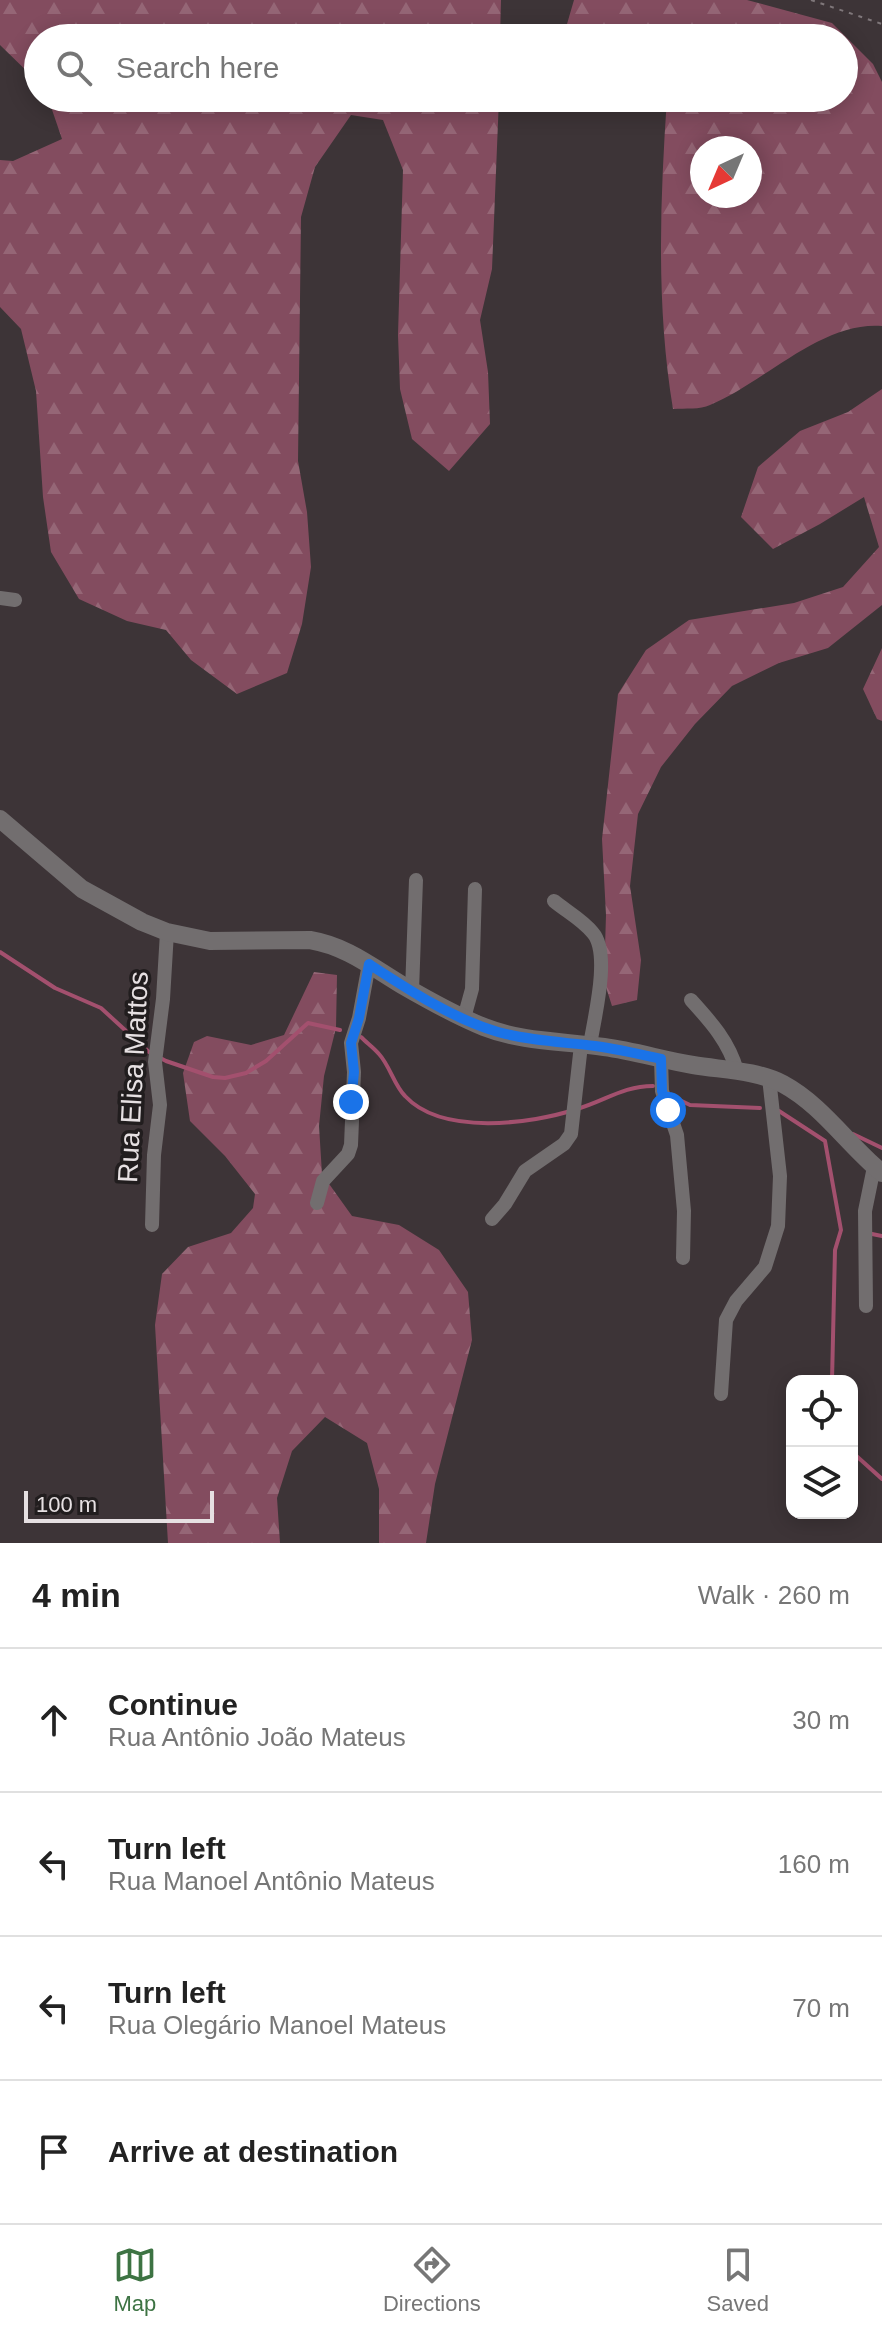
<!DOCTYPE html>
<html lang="en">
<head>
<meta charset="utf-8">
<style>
  :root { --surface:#fff; --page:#f6f6f6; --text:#222; --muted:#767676; --line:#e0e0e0; --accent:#3d7343 }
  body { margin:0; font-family:Helvetica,sans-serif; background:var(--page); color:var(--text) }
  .controls { position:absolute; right:24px; bottom:24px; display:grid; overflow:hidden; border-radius:16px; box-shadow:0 4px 20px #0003 }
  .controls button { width:72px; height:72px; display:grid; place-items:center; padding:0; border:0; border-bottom:2px solid var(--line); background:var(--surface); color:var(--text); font:40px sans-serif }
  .compass { position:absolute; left:690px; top:136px; width:72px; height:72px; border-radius:50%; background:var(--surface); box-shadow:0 4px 20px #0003; rotate:224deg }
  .scale { position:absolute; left:24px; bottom:20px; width:190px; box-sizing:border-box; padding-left:8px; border:4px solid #e6e0e2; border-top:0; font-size:22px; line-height:28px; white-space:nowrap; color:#e6e0e2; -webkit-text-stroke:6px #211d1e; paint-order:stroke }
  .stop { position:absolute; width:24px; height:24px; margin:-18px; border:6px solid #1a73e8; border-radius:50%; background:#fff }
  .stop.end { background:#1a73e8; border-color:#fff; box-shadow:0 2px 8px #0008 }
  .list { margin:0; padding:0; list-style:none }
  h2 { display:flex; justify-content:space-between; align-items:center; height:104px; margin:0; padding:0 32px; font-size:34px }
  h2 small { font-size:26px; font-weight:400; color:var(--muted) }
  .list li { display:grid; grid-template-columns:52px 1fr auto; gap:24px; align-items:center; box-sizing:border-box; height:144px; padding:0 32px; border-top:2px solid var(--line) }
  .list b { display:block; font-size:30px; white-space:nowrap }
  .list p { margin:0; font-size:26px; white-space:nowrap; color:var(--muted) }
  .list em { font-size:26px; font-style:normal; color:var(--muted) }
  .icon { flex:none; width:44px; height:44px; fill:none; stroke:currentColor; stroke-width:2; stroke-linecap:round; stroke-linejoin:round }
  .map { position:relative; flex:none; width:882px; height:1543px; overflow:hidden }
  .search { position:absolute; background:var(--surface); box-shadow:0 4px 20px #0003; left:24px; right:24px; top:24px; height:88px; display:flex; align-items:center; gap:20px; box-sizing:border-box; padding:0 28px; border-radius:44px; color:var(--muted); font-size:30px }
  .sheet { height:680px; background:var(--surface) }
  nav { display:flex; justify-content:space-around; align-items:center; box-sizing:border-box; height:112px; border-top:2px solid var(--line); background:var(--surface); font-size:22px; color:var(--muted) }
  nav a { display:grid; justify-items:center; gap:4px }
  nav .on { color:var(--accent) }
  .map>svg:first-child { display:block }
  .forest { fill:url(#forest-firs); fill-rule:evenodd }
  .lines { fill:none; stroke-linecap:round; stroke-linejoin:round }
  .stream { stroke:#a3506e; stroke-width:4 }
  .path { stroke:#7f777a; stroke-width:2; stroke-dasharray:4 6; stroke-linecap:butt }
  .minor { stroke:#726e6f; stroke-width:14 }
  .tertiary { stroke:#726e6f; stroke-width:18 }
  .route { stroke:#1a73e8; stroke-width:10 }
  .labels { text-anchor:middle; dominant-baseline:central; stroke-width:7; stroke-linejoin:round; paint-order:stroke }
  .street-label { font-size:28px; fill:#e6e0e2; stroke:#211d1e }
</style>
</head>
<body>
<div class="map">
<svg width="882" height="1543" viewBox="0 0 882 1543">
  <defs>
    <pattern id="forest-firs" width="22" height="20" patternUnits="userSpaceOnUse" patternTransform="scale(2)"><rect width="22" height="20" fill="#834c5f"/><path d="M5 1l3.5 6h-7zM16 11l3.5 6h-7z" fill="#956676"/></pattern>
  </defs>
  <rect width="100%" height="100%" fill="#3d3437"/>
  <path class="forest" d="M 0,0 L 501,0 L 500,38 L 38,38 L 38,82 L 0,45 Z
    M 574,0 L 747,0 L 832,23 L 873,64 L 882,82 L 882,326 C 821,321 764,383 710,405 C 700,410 685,408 673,409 C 656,307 660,201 667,98 L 844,98 L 844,38 L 573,38 L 567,24 ZM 702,148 L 750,148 L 750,196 L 702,196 Z
    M 48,98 L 499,98 L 492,269 L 480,320 L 488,372 L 490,424 L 449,471 L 412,439 L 400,389 L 398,335 L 403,170 L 383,120 L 351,115 L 315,167 L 301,217 L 298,461 L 307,512 L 311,567 L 302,624 L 287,673 L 237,694 L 191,660 L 166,630 L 127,621 L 79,599 L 51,552 L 43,497 L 36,391 L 21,329 L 0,307 L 0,160 L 13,161 L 62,139 Z
    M 882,389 L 882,605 L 828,648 L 779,663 L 732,686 L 695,724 L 661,767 L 638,814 L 630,886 L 641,960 L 637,1000 L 612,1006 L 604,981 L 606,915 L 602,839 L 618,694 L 646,650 L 689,620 L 794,603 L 843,587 L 879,547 L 864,497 L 820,524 L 773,549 L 741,517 L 758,467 L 800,431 L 848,412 Z
    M 882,648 L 882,721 L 877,719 L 863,689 Z
    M 314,972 L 337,975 L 336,1028 L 324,1076 L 319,1126 L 322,1174 L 352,1216 L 399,1225 L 439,1250 L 468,1292 L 472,1340 L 435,1484 L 426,1543 L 379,1543 L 379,1489 L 367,1443 L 325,1417 L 292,1451 L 277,1498 L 280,1543 L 168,1543 L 155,1325 L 162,1274 L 188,1247 L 231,1233 L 253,1208 L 255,1194 L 225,1156 L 190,1121 L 183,1073 L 194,1042 L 207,1036 L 251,1045 L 284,1035 Z"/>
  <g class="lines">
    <path class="stream" d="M 0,952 L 55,988 L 101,1008 L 149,1052 L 166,1061 L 213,1077 L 225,1078 L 246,1073 L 266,1061 L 308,1023 L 340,1030
      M 361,1037 C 367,1043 374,1048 379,1054 C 390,1066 394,1085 405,1096 C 442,1136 531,1124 577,1109 C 605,1101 623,1086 653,1086
      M 669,1095 L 690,1105 L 760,1108
      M 779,1111 L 825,1141 L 841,1230 L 835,1250 L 832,1381
      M 853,1134 L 882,1148
      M 872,1234 L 882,1236
      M 852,1452 L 882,1479"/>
    <path class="path" d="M 811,0 L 882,24"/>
    <path class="minor" d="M 0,598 L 15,600
      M 554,901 C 566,911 583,920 593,933 C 611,954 594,1019 590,1045
      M 412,991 L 416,880
      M 691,1000 C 711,1022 729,1042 737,1071
      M 464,1018 L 472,989 L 475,889
      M 661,1059 L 662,1091 L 677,1135 L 684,1211 L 683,1258
      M 317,1203 L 323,1181 L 348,1154 L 351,1145 L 354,1072 L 351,1043 L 359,1018 L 369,964
      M 492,1219 L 505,1204 L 525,1171 L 564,1144 L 571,1134 L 581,1045
      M 152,1225 L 154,1155 L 160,1105 L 155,1062 L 163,999 L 167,932
      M 866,1306 L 865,1211 L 874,1167
      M 721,1394 L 726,1320 L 736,1301 L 765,1267 L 778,1226 L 780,1176 L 769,1078"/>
    <path class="tertiary" d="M 0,819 L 82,889 L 142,922 L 167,932 L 210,941 L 310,940 C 346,946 372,967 402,985 C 428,1000 456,1016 484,1027 C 522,1042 563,1041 604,1047 C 634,1051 663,1060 693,1065 C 722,1070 756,1070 783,1084 C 822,1105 848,1145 882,1173"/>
  </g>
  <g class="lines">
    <path class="route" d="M 351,1102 L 354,1072 L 351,1043 L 359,1018 L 369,964 C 409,990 453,1019 498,1032 C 530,1041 563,1042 595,1046 C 618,1049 639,1054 661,1059 L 662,1091 L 668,1110"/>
  </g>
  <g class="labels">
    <g class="street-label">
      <text transform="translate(133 1077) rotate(-87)">Rua Elisa Mattos</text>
    </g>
  </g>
</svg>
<div class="controls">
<button><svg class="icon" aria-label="locate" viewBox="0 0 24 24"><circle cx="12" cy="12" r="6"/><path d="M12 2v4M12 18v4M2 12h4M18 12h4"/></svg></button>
<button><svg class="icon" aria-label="layers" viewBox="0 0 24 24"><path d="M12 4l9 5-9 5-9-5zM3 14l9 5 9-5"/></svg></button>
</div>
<svg class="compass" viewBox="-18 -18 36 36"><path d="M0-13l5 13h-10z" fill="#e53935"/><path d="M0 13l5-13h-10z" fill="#767676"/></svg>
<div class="scale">100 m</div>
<div class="stop" style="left:668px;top:1110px"></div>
<div class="stop end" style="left:351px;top:1102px"></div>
<div class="search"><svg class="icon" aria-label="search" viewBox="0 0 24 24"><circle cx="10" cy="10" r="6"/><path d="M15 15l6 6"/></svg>Search here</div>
</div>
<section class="sheet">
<h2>4 min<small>Walk · 260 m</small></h2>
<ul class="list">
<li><svg class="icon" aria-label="ahead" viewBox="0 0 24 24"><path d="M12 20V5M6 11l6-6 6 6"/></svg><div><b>Continue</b><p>Rua Antônio João Mateus</p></div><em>30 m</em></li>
<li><svg class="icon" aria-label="left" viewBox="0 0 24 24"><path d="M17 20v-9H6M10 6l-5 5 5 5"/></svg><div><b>Turn left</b><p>Rua Manoel Antônio Mateus</p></div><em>160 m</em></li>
<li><svg class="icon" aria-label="left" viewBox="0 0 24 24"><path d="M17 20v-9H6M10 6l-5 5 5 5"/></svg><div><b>Turn left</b><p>Rua Olegário Manoel Mateus</p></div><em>70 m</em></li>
<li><svg class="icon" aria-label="arrive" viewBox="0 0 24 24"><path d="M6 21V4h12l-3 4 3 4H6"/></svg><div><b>Arrive at destination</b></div></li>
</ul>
</section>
<nav>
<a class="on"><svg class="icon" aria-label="map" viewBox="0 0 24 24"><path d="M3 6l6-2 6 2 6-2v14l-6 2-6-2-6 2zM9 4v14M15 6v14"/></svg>Map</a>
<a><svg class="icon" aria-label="directions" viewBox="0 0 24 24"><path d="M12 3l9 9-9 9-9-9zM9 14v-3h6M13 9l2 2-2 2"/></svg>Directions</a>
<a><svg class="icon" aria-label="saved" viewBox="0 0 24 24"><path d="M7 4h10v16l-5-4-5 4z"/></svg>Saved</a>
</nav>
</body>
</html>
